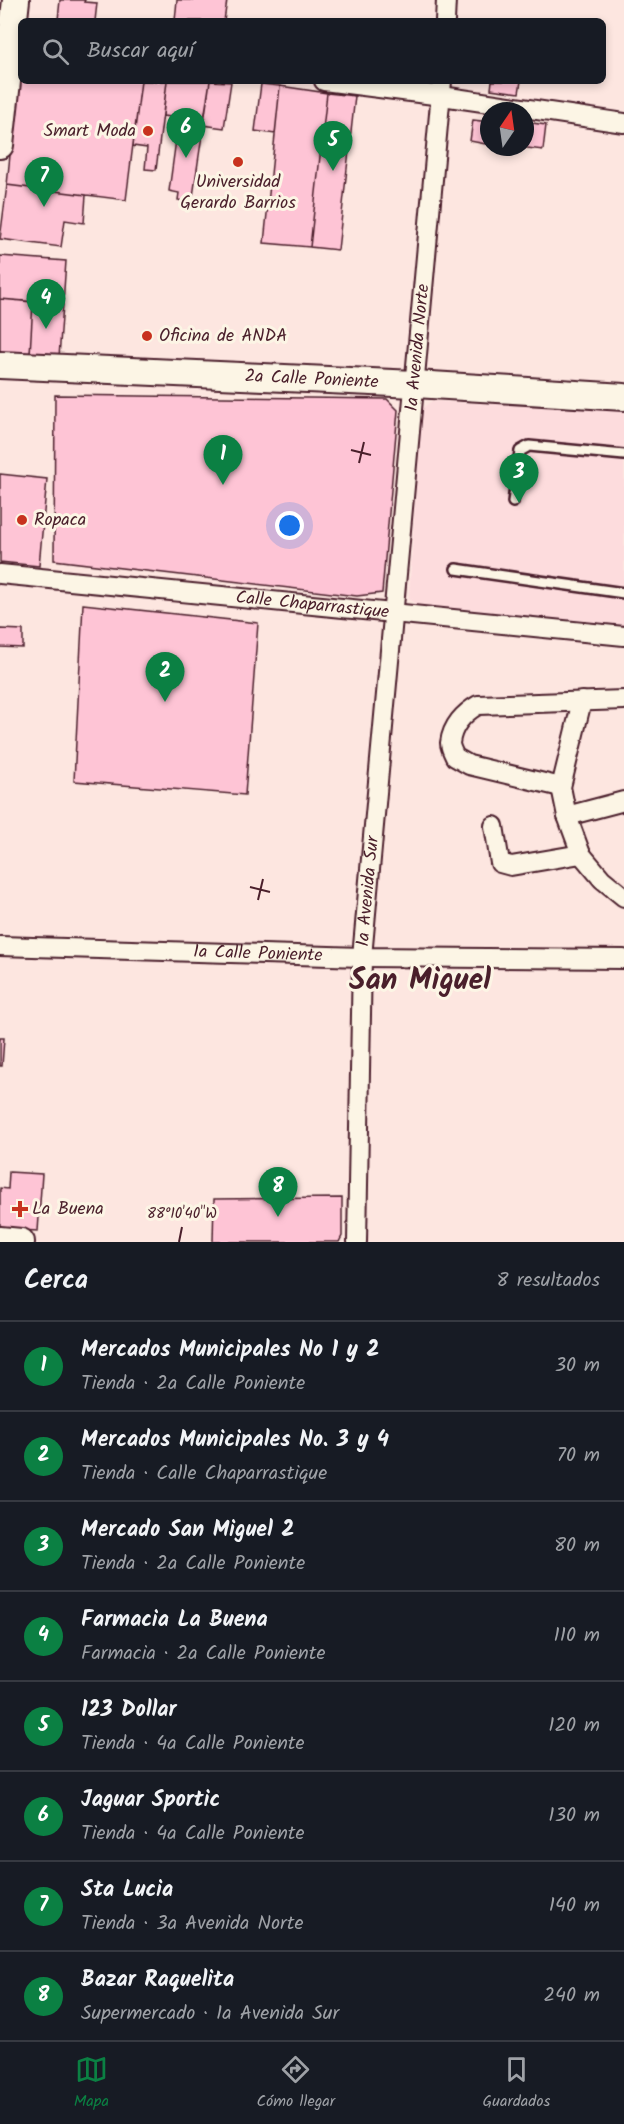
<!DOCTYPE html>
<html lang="es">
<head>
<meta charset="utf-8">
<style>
  :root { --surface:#171b24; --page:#20242c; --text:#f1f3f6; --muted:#9ea1a6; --line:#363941; --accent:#0b8043 }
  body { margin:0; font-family:Kalam,sans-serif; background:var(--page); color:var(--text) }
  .compass { position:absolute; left:480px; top:102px; width:54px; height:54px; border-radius:50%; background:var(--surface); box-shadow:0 3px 9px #0003; rotate:13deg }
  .you { position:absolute; left:290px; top:526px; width:21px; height:21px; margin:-15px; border:4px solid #fff; border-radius:50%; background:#1a73e8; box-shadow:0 0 0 9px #1a73e833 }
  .badge { display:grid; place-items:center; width:39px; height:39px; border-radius:50%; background:var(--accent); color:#fff; font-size:20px; font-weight:700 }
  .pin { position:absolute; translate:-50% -50px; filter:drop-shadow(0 2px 3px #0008) }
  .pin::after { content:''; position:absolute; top:32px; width:21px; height:18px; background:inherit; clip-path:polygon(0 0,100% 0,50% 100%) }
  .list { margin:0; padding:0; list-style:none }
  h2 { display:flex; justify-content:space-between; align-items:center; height:78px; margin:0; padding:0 24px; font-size:26px }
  h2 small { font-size:20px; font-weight:400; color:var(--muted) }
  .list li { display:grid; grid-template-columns:39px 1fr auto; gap:18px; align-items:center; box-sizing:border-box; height:90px; padding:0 24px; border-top:2px solid var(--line) }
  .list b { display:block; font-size:22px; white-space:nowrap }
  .list p { margin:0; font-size:20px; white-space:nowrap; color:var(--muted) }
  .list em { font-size:20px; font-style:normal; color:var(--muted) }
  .icon { flex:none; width:33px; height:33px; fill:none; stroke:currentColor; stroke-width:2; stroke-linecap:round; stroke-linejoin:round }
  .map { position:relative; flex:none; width:624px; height:1242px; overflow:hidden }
  .search { position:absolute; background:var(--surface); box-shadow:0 3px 9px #0003; left:18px; right:18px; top:18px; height:66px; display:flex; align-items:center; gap:15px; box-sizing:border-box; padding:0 21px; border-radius:9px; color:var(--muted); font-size:22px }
  .sheet { height:798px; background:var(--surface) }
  nav { display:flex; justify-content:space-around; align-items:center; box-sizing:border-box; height:84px; border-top:2px solid var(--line); background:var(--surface); font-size:16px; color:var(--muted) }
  nav a { display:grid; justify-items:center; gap:3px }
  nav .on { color:var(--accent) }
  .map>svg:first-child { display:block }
  .built { fill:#fddcdd }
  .building { fill:#fec4d5; stroke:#4a1f2b; stroke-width:1.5 }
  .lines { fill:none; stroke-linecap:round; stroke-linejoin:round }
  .lane-casing { stroke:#4a1f2b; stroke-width:14 }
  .street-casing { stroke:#4a1f2b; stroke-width:22 }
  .secondary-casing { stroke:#4a1f2b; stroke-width:30 }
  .lane { stroke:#fcf5e5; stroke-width:9 }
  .street { stroke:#fcf5e5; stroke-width:18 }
  .secondary { stroke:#fcf5e5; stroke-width:26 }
  .ticks { fill:none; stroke:#4a1f2b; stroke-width:2 }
  .poi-dot { fill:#c8321e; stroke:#fcf5e5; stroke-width:2 }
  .labels { text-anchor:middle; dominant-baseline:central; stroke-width:6; stroke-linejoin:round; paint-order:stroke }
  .poi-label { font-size:18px; fill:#4a1f2b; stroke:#fcf5e5; text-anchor:start }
  .street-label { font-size:18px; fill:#4a1f2b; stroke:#fcf5e5 }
  .town-label { font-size:30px; font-weight:bold; fill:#4a1f2b; stroke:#fcf5e5 }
  .ticks-label { font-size:15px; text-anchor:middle; fill:#4a1f2b; stroke:#fcf5e5; stroke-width:6; stroke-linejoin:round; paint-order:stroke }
</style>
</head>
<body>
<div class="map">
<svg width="624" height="1242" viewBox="0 0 624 1242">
  <rect width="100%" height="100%" fill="#fde6e0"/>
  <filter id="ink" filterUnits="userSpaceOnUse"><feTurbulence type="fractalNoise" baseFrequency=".0167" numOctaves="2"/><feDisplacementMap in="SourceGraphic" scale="12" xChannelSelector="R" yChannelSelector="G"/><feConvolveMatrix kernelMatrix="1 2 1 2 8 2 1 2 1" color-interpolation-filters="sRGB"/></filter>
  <g filter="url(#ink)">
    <path class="built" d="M 432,401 L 624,410 L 624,629 L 418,609 L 409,597 L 421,409 Z"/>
    <path class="building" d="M 60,0 L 85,0 L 84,2 L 97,3 L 95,21 L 58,20 Z
      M 177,0 L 227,0 L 224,21 L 175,21 Z
      M 20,56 L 21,81 L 141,81 L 126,200 L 7,185 Z
      M 141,81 L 167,81 L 156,170 L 145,169 L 147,148 L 133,146 Z
      M 167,81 L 210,81 L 192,203 L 178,200 L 179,193 L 169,191 L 179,118 L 163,116 Z
      M 210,81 L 231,82 L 224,128 L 203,125 Z
      M 492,81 L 521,81 L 519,93 L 491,89 Z
      M 261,84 L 280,86 L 275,134 L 255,131 Z
      M 280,86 L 327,93 L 310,247 L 264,243 Z
      M 327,93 L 355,96 L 338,250 L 310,247 Z
      M 473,120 L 489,122 L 486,144 L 470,141 Z
      M 525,122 L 546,125 L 543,150 L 519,147 L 525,147 Z
      M 7,185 L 86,195 L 84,223 L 65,220 L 61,247 L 0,239 Z
      M 0,256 L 66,261 L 63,304 L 0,299 Z
      M 0,299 L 33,302 L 30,354 L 2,353 L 0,351 Z
      M 33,302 L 63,304 L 59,357 L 30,354 Z
      M 55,395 L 387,399 L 398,410 L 382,593 L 357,596 L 54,560 Z
      M 0,474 L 47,479 L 39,566 L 0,562 Z
      M 83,604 L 258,623 L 245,795 L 74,781 Z
      M 0,629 L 23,630 L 23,648 L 0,647 Z
      M 0,1038 L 4,1038 L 2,1066 L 0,1066 Z
      M 9,1172 L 42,1174 L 38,1231 L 0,1229 L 0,1188 L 8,1189 Z
      M 342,1198 L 342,1236 L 339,1242 L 213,1242 L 214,1199 Z"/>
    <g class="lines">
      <g class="lane-casing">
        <path id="lane" d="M 513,502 L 520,451 L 529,446 L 624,455
          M 456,569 L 624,593"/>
      </g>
      <g class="street-casing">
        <g id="street">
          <path d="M 445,21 L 446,0"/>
          <path d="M 324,81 L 442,96 L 624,123"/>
          <path id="s1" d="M 0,574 L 624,636"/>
          <path d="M 582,701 L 561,787 L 567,816 L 581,854 L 602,879 L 624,897"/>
          <path d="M 561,787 L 469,765 L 455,757 C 453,753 450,747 450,743 C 452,726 464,713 478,705 L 624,700"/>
          <path d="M 567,816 L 624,801"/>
          <path d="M 494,826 L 500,863 L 511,866 L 581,854"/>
          <path id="s2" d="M 0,946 L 362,957 L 624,959"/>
          <path id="s3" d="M 357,1242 L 362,957 L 442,81"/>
        </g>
      </g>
      <g class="secondary-casing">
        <g id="secondary">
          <path d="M 0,145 L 16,0"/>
          <path id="s4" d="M 0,365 L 415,384 L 624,397"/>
          <path d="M 0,1240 L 21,1242"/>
        </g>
      </g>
      <use href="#lane" class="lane"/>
      <use href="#street" class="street"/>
      <use href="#secondary" class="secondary"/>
    </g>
  </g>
  <path class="ticks" d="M 351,450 L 371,455M 359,463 L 364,442M 250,887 L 270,892M 258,900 L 263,879M 179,1242 L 182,1227"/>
  <g class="poi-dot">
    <circle cx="148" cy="131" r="6"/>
    <circle cx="238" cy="162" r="6"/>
    <circle cx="147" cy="336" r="6"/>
    <circle cx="22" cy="520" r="6"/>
    <path d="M17 1200h6v6h6v6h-6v6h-6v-6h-6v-6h6z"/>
  </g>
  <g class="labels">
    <g class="poi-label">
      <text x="136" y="131" text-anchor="end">Smart Moda</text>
      <text x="238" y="182" text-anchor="middle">Universidad<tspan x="238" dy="21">Gerardo Barrios</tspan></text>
      <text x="159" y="336">Oficina de ANDA</text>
      <text x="34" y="520">Ropaca</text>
      <text x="32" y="1209">La Buena</text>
    </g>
    <g class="street-label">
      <text stroke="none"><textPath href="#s3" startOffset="897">1a Avenida Norte</textPath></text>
      <text stroke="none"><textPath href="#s4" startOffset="312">2a Calle Poniente</textPath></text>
      <text stroke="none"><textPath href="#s1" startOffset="314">Calle Chaparrastique</textPath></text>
      <text stroke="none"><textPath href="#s3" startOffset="351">1a Avenida Sur</textPath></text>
      <text stroke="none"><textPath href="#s2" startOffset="258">1a Calle Poniente</textPath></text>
    </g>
    <g class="town-label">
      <text x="420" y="981">San Miguel</text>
    </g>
  </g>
  <g class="ticks-label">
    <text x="182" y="1218">88°10'40"W</text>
  </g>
</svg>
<svg class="compass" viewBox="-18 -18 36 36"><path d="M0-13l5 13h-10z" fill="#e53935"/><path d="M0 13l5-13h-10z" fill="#9ea1a6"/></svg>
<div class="you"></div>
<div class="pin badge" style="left:223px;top:485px">1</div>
<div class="pin badge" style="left:165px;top:702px">2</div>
<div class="pin badge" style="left:519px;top:503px">3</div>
<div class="pin badge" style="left:46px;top:329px">4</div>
<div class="pin badge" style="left:333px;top:171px">5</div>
<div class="pin badge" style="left:186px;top:158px">6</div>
<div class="pin badge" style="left:44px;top:207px">7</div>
<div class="pin badge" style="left:278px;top:1217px">8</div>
<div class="search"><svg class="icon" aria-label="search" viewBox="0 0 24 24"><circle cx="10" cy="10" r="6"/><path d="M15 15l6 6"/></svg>Buscar aquí</div>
</div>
<section class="sheet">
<h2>Cerca<small>8 resultados</small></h2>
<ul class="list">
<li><span class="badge">1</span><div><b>Mercados Municipales No 1 y 2</b><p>Tienda · 2a Calle Poniente</p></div><em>30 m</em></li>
<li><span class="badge">2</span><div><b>Mercados Municipales No. 3 y 4</b><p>Tienda · Calle Chaparrastique</p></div><em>70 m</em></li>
<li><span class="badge">3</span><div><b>Mercado San Miguel 2</b><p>Tienda · 2a Calle Poniente</p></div><em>80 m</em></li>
<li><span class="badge">4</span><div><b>Farmacia La Buena</b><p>Farmacia · 2a Calle Poniente</p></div><em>110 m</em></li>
<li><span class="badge">5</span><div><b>123 Dollar</b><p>Tienda · 4a Calle Poniente</p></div><em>120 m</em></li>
<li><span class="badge">6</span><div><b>Jaguar Sportic</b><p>Tienda · 4a Calle Poniente</p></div><em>130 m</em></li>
<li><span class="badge">7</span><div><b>Sta Lucia</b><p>Tienda · 3a Avenida Norte</p></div><em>140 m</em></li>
<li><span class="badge">8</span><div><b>Bazar Raquelita</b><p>Supermercado · 1a Avenida Sur</p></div><em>240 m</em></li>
</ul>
</section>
<nav>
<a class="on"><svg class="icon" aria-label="map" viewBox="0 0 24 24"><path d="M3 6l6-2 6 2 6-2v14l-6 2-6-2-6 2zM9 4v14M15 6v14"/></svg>Mapa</a>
<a><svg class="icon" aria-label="directions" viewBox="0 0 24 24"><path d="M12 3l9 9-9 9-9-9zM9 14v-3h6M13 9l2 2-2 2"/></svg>Cómo llegar</a>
<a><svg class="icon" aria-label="saved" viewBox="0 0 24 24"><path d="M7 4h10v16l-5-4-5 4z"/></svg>Guardados</a>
</nav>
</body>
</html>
